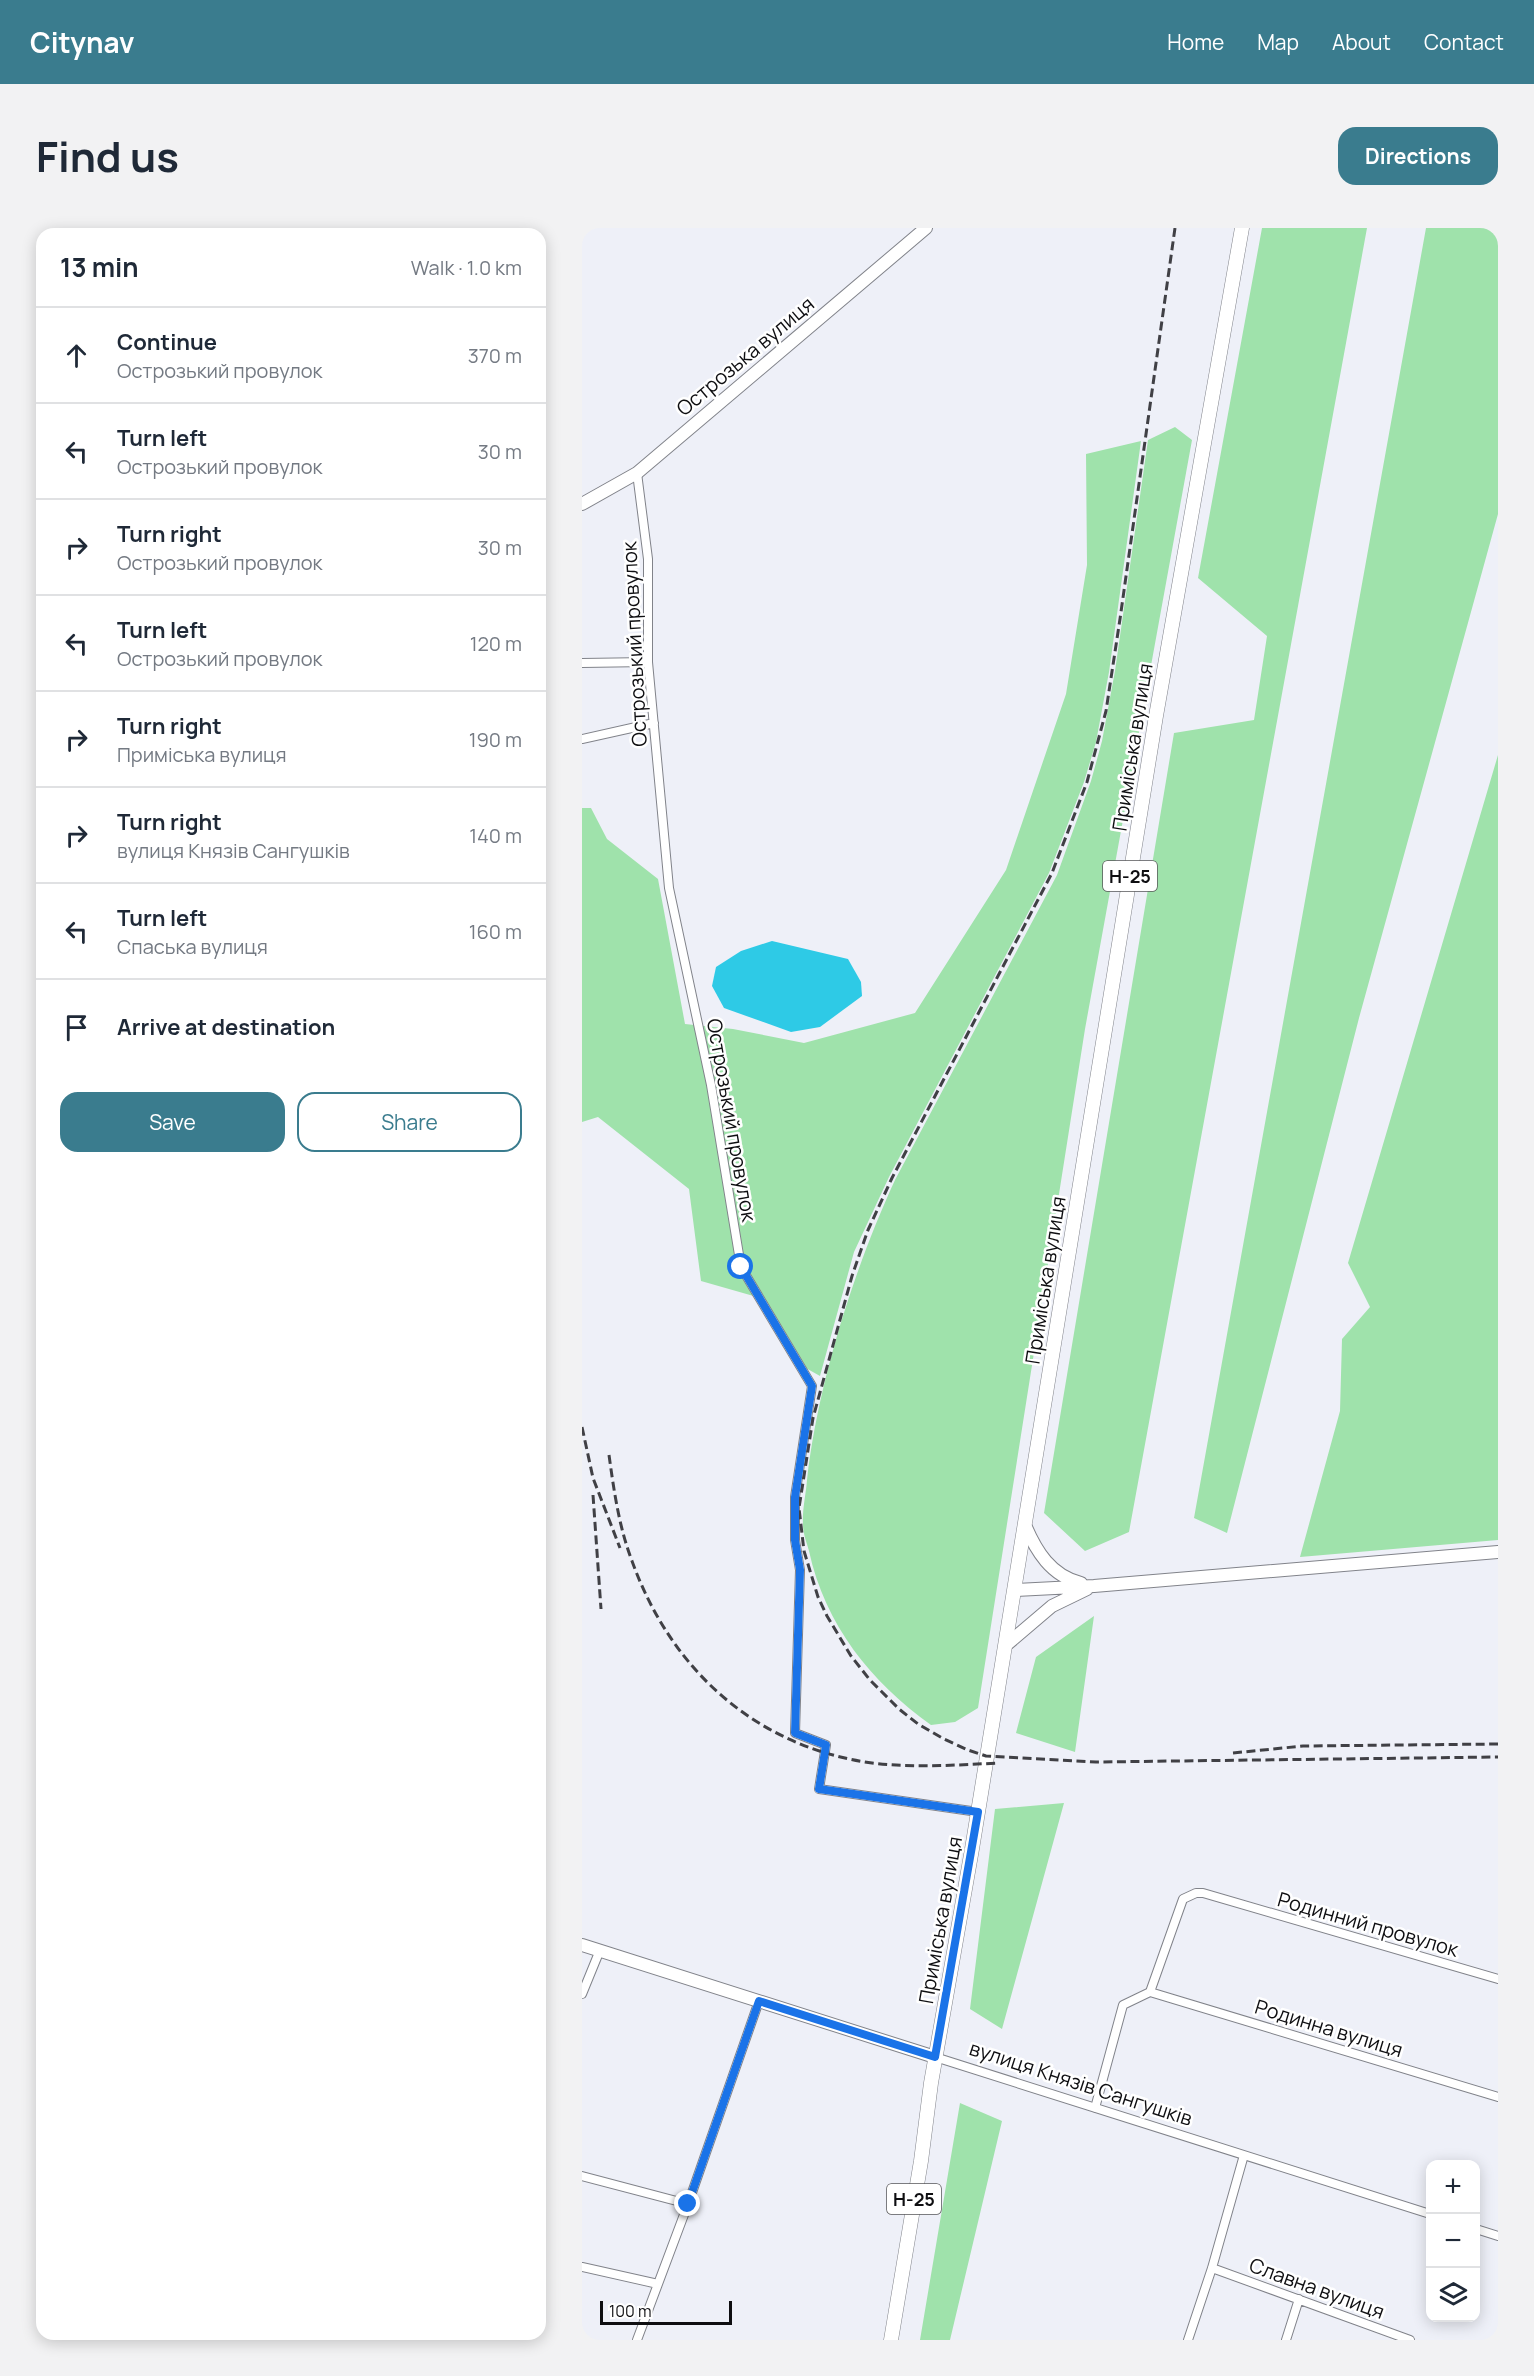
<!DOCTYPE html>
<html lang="en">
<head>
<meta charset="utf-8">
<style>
  :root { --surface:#fff; --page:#f2f2f3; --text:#1f2937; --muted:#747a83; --line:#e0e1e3; --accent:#3a7c8e }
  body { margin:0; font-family:Manrope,sans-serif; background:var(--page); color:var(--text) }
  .controls { position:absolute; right:18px; bottom:18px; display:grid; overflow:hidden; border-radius:12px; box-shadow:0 3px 15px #0003 }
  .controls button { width:54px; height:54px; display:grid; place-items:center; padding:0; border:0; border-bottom:2px solid var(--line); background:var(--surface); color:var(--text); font:30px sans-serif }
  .scale { position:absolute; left:18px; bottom:15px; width:132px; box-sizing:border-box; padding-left:6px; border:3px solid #0e0e11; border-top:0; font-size:16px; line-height:21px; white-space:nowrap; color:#0e0e11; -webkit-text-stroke:4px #fff; paint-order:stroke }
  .stop { position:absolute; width:18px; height:18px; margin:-14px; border:4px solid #1a73e8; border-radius:50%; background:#fff }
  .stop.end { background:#1a73e8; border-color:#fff; box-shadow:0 2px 6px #0008 }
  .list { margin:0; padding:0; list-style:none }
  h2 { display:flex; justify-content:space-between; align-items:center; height:78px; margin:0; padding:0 24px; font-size:26px }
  h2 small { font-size:20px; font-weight:400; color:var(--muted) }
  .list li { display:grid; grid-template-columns:39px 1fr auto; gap:18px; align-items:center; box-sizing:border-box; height:96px; padding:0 24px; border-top:2px solid var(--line) }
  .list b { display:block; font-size:22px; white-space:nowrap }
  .list p { margin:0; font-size:20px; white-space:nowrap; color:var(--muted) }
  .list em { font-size:20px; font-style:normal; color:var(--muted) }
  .actions { display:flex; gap:12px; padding:18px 24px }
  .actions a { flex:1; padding:14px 0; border:2px solid var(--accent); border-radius:18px; text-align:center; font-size:21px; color:var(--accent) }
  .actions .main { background:var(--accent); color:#fff }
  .icon { flex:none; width:33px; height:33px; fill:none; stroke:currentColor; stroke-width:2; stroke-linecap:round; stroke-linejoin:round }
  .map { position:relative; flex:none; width:916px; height:2112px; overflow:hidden; border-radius:18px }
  header { display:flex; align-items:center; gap:36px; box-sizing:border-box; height:84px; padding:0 30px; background:var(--accent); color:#fff }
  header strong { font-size:28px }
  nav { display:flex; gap:33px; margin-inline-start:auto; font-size:21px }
  .intro { display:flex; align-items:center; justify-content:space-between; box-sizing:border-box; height:144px; padding:0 36px }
  h1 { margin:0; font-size:42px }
  .button { padding:15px 27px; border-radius:18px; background:var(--accent); color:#fff; font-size:21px; font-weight:700 }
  main { display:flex; gap:36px; padding:0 36px }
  aside { flex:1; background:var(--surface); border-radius:18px; box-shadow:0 3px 15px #0003 }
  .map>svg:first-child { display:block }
  .green { fill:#9fe2ab }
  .water { fill:#2ecae6 }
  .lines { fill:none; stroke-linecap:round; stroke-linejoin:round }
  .street-casing { stroke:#81838a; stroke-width:10 }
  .secondary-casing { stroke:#81838a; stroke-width:14 }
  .primary-casing { stroke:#81838a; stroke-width:15 }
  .street { stroke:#fff; stroke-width:8 }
  .secondary { stroke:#fff; stroke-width:12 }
  .primary { stroke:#fff; stroke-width:14 }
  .rail { stroke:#404045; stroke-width:3; stroke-dasharray:9 4.5; stroke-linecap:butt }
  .route { stroke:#1a73e8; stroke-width:8 }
  .labels { text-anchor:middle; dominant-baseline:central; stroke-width:5; stroke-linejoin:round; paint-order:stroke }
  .shield { fill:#fff; stroke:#565658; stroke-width:1.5 }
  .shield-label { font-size:18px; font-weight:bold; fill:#0e0e11 }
  .street-label { font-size:20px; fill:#0e0e11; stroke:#fff }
</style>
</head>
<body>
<header>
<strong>Citynav</strong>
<nav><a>Home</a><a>Map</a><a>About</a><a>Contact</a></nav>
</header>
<div class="intro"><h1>Find us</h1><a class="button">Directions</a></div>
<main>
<aside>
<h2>13 min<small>Walk · 1.0 km</small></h2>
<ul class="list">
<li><svg class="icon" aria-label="ahead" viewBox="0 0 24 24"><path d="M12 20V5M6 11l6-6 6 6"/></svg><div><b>Continue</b><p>Острозький провулок</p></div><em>370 m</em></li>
<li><svg class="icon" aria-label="left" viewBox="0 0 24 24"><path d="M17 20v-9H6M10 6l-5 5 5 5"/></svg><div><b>Turn left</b><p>Острозький провулок</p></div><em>30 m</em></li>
<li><svg class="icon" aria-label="right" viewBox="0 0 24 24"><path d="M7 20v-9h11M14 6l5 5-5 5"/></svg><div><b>Turn right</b><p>Острозький провулок</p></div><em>30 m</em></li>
<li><svg class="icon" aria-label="left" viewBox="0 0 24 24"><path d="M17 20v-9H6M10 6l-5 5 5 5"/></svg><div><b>Turn left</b><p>Острозький провулок</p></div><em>120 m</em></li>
<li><svg class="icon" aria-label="right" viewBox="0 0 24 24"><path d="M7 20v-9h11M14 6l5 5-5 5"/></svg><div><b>Turn right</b><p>Приміська вулиця</p></div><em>190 m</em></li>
<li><svg class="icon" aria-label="right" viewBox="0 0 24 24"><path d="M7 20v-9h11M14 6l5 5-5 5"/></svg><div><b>Turn right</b><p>вулиця Князів Сангушків</p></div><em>140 m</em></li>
<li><svg class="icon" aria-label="left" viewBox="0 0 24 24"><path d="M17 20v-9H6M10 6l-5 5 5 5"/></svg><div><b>Turn left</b><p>Спаська вулиця</p></div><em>160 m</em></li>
<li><svg class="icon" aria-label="arrive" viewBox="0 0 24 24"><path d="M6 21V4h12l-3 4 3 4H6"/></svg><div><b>Arrive at destination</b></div></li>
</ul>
<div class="actions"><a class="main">Save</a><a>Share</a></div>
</aside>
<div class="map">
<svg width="916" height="2112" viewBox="0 0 916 2112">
  <rect width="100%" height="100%" fill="#eef0f8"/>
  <path class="green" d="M 680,0 L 785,0 L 547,1304 L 503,1323 L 462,1285 L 592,505 L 672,492 L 685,408 L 616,350 Z
    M 844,0 L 916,0 L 916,286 L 777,790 L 645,1305 L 612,1290 Z
    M 593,199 L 610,212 L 503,801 L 396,1480 L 373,1494 L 349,1497 C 289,1454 243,1397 227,1323 C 225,1315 221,1306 221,1297 C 220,1282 224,1266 225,1252 C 236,1154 272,1041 313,952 L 475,647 L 509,553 L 520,513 L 533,443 L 566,212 Z
    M 559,213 L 527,444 L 514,514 L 502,554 L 467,645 L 307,949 L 272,1024 L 238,1148 L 222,1139 L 182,1071 L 119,1053 L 107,961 L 16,889 L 0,894 L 0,580 L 9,580 L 25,611 L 76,651 L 103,796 L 151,801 L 222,815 L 333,785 L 424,642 L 484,466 L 505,337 L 504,226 Z
    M 916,527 L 916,1312 L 718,1329 L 758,1183 L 760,1111 L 788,1079 L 766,1035 Z
    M 512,1388 L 493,1524 L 434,1505 L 454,1429 Z
    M 482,1575 L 420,1801 L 388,1781 L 413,1581 Z
    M 378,1875 L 420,1893 L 368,2112 L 338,2112 Z"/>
  <path class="water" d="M 190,713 L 266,731 L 279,754 L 280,768 L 238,799 L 209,804 L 142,780 L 130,758 L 134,739 L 159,723 Z"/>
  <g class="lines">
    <g class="street-casing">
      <path id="street" d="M 55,245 L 66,331 L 66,434 L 87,660 L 129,857 L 159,1039 L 230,1158 L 213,1269 L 213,1312 L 218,1342 L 213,1505 L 244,1517 L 237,1561 L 396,1584
        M 0,435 L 66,434
        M 0,511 L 72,495
        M 568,1764 L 916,1869
        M 0,1766 L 18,1722
        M 353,1829 L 848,1986
        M 513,1880 L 541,1777 L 568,1764 L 601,1671 L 614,1665 L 621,1665 L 916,1751
        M 0,1948 L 106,1976
        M 894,2001 L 916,2008
        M 0,2039 L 76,2056
        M 630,2040 L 828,2112
        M 55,2112 L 106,1976 L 177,1773
        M 606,2112 L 630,2040 L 662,1927
        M 704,2112 L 717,2071"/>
    </g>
    <g class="secondary-casing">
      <path id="secondary" d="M 0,276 L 55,245 L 344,0
        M 443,1297 C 454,1323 469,1348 499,1355
        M 432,1362 L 512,1358 L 916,1324
        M 423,1418 L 470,1378 L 505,1361
        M 0,1717 L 353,1829"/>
    </g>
    <g class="primary-casing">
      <path id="primary" d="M 309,2112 L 339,1933 L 349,1855 L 390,1621 L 574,488 L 660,0"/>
    </g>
    <use href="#street" class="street"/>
    <use href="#secondary" class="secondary"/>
    <use href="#primary" class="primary"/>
    <path class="rail" d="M 593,0 L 538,391 L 524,483 L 505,554 L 470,645 L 310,950 L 286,1002 L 270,1048 L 231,1190 L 217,1280 L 222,1323 L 236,1369 L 245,1388 L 269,1428 L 288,1452 L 317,1481 L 336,1496 L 362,1511 L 386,1522 L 404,1528 L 514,1534 L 916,1529
      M 0,1199 L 11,1250 L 38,1320
      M 27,1227 C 32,1263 37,1299 50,1333 C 89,1442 174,1519 290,1535 C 332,1540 375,1537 417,1535
      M 11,1267 L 19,1381
      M 651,1525 L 721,1518 L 916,1516"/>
  </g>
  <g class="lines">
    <path class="route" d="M 106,1976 L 177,1773 L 353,1829 L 396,1584 L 237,1561 L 244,1517 L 213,1505 L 218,1342 L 213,1312 L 213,1269 L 230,1158 L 159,1039"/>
  </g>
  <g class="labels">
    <g class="shield">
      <rect x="521" y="633" width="54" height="30" rx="4.5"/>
      <rect x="305" y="1956" width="54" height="30" rx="4.5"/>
    </g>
    <g class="shield-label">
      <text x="548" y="648">Н-25</text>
      <text x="332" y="1971">Н-25</text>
    </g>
    <g class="street-label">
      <text transform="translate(163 128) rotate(-40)">Острозька вулиця</text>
      <text transform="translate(52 416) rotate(-93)">Острозький провулок</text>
      <text transform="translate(550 519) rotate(-81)">Приміська вулиця</text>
      <text transform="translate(150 892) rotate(80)">Острозький провулок</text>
      <text transform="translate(463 1052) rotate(-81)">Приміська вулиця</text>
      <text transform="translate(358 1692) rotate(-80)">Приміська вулиця</text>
      <text transform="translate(786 1696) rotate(16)">Родинний провулок</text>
      <text transform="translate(747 1800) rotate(17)">Родинна вулиця</text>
      <text transform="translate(499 1855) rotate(18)">вулиця Князів Сангушків</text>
      <text transform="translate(735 2060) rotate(20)">Славна вулиця</text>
    </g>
  </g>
</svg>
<div class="controls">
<button>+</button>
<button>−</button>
<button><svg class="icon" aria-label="layers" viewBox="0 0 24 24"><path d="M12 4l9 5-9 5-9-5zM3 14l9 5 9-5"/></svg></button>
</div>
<div class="scale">100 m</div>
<div class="stop" style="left:159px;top:1039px"></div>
<div class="stop end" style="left:106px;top:1976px"></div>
</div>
</main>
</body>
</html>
